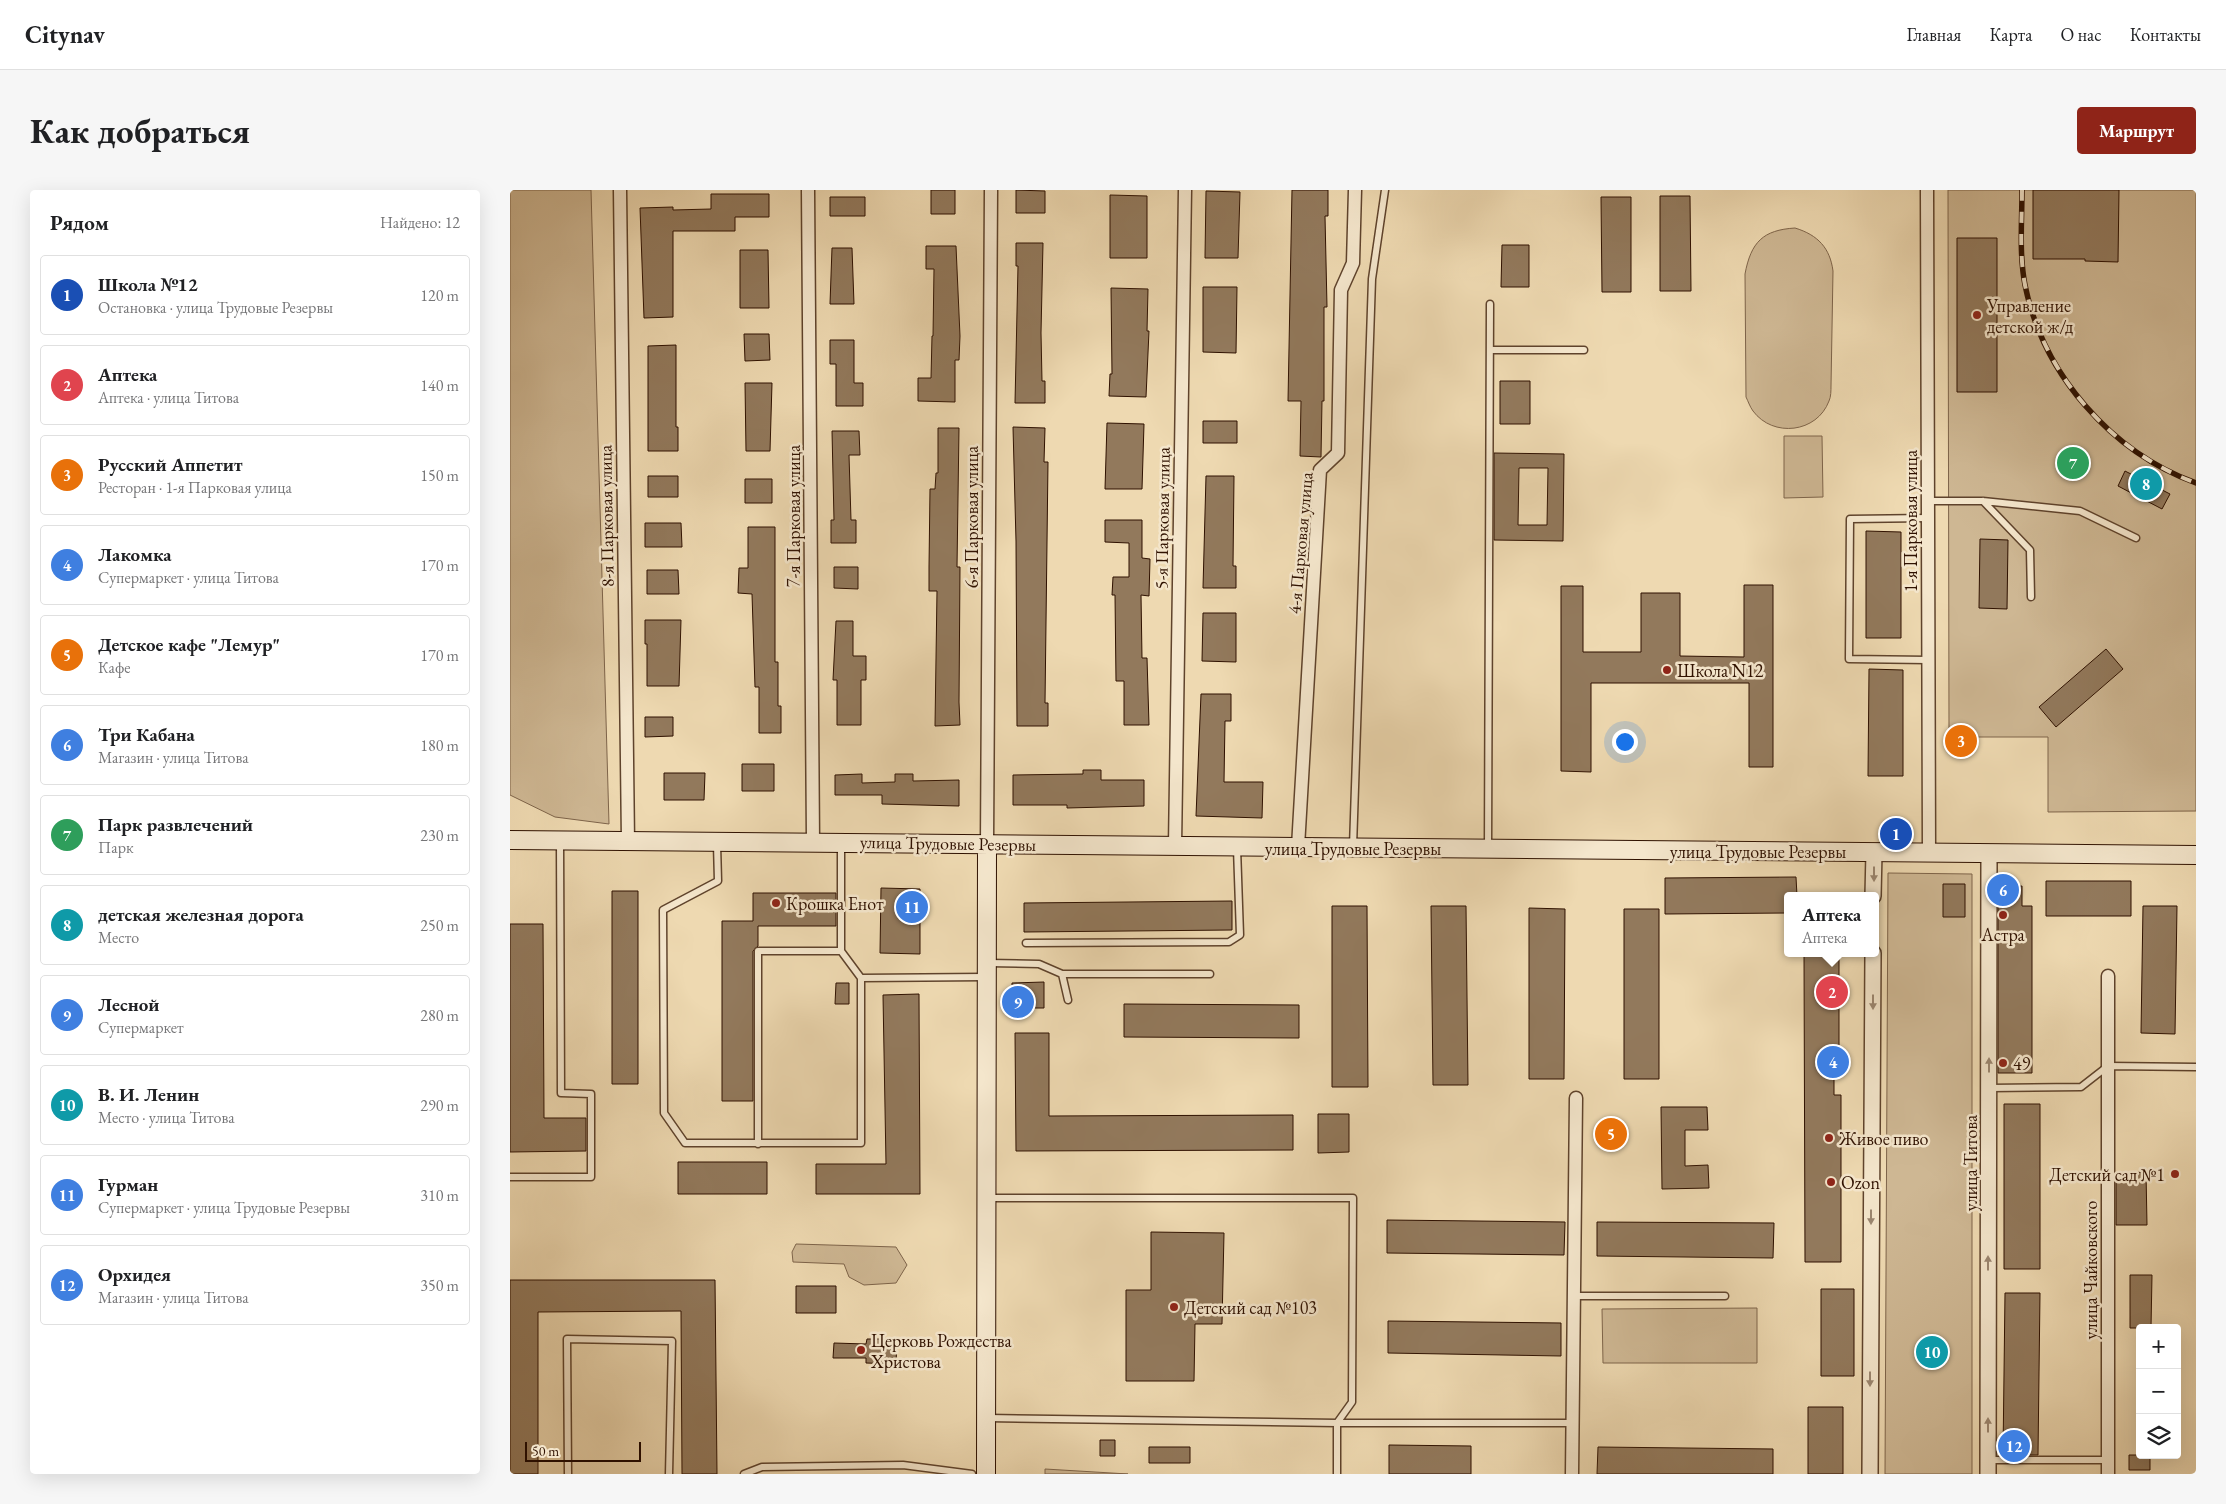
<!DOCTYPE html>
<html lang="ru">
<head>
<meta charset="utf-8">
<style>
  :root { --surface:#fff; --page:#f6f6f6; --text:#202124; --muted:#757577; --line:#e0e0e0; --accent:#8f2418 }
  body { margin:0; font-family:"EB Garamond",serif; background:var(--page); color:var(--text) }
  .controls { position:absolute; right:15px; bottom:15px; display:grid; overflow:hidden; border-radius:5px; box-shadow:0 5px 20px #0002 }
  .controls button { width:45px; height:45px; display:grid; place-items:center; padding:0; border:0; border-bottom:1px solid var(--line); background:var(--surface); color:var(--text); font:25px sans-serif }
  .scale { position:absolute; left:15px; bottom:12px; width:116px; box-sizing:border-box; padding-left:5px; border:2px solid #2f1100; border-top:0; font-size:14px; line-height:18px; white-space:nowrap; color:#2f1100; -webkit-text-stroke:4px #f4e6cc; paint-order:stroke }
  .you { position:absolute; left:1114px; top:551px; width:18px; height:18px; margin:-12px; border:4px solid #fff; border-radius:50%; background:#1a73e8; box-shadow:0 0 0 8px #1a73e833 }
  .badge { display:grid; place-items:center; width:32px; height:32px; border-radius:50%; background:var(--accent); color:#fff; font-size:16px; font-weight:700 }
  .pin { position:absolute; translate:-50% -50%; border:2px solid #fff; box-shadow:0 1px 5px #0006 }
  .popup { position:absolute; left:1274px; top:702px; width:95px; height:65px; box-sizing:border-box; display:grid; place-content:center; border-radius:5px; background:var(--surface); filter:drop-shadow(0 1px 4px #0005); font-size:16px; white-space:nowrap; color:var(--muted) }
  .popup b { font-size:19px; color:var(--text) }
  .popup::after { content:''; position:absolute; left:50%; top:100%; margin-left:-10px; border:10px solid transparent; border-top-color:var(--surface) }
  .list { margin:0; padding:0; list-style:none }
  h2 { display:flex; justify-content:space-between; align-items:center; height:65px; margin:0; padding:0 20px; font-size:21px }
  h2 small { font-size:16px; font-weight:400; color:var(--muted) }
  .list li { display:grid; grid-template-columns:32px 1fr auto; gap:15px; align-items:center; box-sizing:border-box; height:80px; margin:0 10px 10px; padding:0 10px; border:1px solid var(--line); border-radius:5px }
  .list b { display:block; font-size:19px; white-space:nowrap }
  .list p { margin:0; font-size:16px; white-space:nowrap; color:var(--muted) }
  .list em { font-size:16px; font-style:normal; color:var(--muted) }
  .icon { flex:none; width:28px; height:28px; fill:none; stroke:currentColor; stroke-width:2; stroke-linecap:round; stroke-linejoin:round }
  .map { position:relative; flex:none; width:1686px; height:1284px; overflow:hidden; border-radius:5px }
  header { display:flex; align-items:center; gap:30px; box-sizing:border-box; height:70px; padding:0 25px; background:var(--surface); border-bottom:1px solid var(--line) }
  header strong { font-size:24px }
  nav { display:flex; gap:28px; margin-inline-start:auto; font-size:18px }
  .intro { display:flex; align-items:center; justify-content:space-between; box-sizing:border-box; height:120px; padding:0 30px }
  h1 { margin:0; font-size:35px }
  .button { padding:12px 22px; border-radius:5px; background:var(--accent); color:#fff; font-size:18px; font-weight:700 }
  main { display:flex; gap:30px; padding:0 30px }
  aside { flex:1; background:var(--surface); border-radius:5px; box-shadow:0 5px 20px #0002 }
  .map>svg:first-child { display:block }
  .green { fill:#ceb793; stroke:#7e644a }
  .building { fill:#92795c; stroke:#2f1100; fill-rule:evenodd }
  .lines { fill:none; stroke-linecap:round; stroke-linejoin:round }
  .service-casing { stroke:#5f432c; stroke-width:9 }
  .minor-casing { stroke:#5f432c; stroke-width:15 }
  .tertiary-casing { stroke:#5f432c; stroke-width:18 }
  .secondary-casing { stroke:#2f1100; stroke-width:20 }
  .service { stroke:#f4e6cc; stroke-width:6 }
  .minor { stroke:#f4e6cc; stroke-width:12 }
  .tertiary { stroke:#f4e6cc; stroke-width:15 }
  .secondary { stroke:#f4e6cc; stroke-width:18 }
  .rail-casing { stroke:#2f1100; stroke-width:5.5 }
  .rail { stroke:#f4e6cc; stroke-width:4; stroke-dasharray:11; stroke-linecap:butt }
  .oneway { fill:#9b8670 }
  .poi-dot { fill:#8f2418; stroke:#f4e6cc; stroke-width:2 }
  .labels { text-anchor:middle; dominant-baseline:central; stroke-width:5; stroke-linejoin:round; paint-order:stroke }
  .poi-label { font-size:18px; fill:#2f1100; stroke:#f4e6cc; text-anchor:start }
  .street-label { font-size:18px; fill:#2f1100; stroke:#f4e6cc }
</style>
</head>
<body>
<header>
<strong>Citynav</strong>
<nav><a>Главная</a><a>Карта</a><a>О нас</a><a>Контакты</a></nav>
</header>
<div class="intro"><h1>Как добраться</h1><a class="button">Маршрут</a></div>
<main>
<aside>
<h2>Рядом<small>Найдено: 12</small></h2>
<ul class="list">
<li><span class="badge" style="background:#1a4fb4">1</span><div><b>Школа №12</b><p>Остановка · улица Трудовые Резервы</p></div><em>120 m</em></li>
<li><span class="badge" style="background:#e0444e">2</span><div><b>Аптека</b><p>Аптека · улица Титова</p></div><em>140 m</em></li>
<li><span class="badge" style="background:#e8710a">3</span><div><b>Русский Аппетит</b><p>Ресторан · 1-я Парковая улица</p></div><em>150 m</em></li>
<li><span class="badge" style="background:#3f7fe0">4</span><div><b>Лакомка</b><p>Супермаркет · улица Титова</p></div><em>170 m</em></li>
<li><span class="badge" style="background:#e8710a">5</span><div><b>Детское кафе &quot;Лемур&quot;</b><p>Кафе</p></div><em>170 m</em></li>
<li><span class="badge" style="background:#3f7fe0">6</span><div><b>Три Кабана</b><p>Магазин · улица Титова</p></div><em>180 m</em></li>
<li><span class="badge" style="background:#2e9e5b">7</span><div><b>Парк развлечений</b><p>Парк</p></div><em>230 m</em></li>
<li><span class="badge" style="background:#0f9aa8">8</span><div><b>детская железная дорога</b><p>Место</p></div><em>250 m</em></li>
<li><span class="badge" style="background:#3f7fe0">9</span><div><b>Лесной</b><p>Супермаркет</p></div><em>280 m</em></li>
<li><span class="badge" style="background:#0f9aa8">10</span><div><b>В. И. Ленин</b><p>Место · улица Титова</p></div><em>290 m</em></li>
<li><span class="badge" style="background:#3f7fe0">11</span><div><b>Гурман</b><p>Супермаркет · улица Трудовые Резервы</p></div><em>310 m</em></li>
<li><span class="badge" style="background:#3f7fe0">12</span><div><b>Орхидея</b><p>Магазин · улица Титова</p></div><em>350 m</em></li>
</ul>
</aside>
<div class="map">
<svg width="1686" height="1284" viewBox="0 0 1686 1284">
  <rect width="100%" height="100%" fill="#eed9b1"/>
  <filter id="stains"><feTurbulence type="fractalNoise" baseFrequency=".004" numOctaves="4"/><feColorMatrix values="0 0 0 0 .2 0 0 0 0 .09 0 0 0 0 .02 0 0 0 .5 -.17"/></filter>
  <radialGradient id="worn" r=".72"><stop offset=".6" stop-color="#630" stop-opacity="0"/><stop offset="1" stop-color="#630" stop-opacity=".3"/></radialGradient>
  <path class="green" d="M 0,0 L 81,0 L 99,634 L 45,627 L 0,605 Z
    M 1438,0 L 1686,0 L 1686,621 L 1538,622 L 1538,547 L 1439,547 Z
    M 1285,38 C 1308,45 1320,58 1323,81 L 1321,196 C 1321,200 1321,207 1319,211 C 1307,243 1263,248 1243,221 C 1240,217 1238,211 1236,207 L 1235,84 C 1241,52 1253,40 1285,38 Z
    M 1274,246 L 1312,246 L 1313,307 L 1274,308 Z
    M 1378,683 L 1462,684 L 1462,1284 L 1375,1284 Z
    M 286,1054 L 386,1057 L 397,1075 L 386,1093 L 354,1095 L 339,1087 L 334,1074 L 283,1072 L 282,1062 Z
    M 1247,1118 L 1247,1173 L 1093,1173 L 1092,1119 Z
    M 535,1279 L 618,1284 L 535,1284 Z"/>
  <path class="building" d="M 421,0 L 445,0 L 445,24 L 421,24 Z
    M 506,0 L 535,1 L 535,23 L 506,23 Z
    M 782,0 L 818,0 L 818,26 L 815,26 L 817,117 L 814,117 L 814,211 L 812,211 L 811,267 L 790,266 L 791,211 L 778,211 Z
    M 1523,0 L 1609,0 L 1608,72 L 1575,71 L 1575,69 L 1523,69 Z
    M 696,1 L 730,2 L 728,68 L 695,68 Z
    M 201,4 L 259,4 L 259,27 L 225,27 L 225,41 L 163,41 L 163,127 L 134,128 L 130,18 L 163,17 L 163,20 L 201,19 Z
    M 600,5 L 637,6 L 637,68 L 600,68 Z
    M 1150,6 L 1180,6 L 1181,101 L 1150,101 Z
    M 320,7 L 355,7 L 355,26 L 320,26 Z
    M 1091,7 L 1121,7 L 1121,102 L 1092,102 Z
    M 1447,48 L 1487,48 L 1487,202 L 1447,202 Z
    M 506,53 L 533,53 L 531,143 L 532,191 L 535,191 L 535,213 L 505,213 L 508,76 L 506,76 Z
    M 992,55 L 1019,55 L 1019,97 L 991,97 Z
    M 416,56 L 446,56 L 450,146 L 449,170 L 445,170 L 445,212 L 408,211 L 408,188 L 421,188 L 422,146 L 423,146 L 424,79 L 416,79 Z
    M 322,58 L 342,58 L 344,114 L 320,114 Z
    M 230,60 L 258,60 L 259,118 L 230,118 Z
    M 693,97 L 727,97 L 726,163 L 693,162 Z
    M 601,98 L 638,99 L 637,141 L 639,141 L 636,207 L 599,206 L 600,184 L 602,184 Z
    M 234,144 L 259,144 L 260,170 L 235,171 Z
    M 320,150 L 344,150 L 344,193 L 353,193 L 353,216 L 326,216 L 326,174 L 320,174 Z
    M 166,155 L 166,237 L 168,237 L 168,261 L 138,261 L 138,156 Z
    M 990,191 L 1020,191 L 1020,234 L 990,234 Z
    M 235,193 L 262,193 L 260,261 L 236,261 Z
    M 693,231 L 727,231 L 727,253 L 693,253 Z
    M 597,233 L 634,234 L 632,299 L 595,299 Z
    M 503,237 L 535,238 L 534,272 L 538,272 L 535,513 L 538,513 L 538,536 L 507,536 L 506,351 Z
    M 428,238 L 449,238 L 447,377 L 450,377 L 449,512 L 450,535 L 425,536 L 427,401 L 419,401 L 419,377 L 420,299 L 425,299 L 426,283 L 428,283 Z
    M 322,241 L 349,241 L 350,265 L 339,265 L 341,330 L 346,330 L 346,353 L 321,353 L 321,330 L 324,330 Z
    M 984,263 L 1054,264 L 1053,351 L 984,350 ZM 1009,278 L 1038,278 L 1037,335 L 1008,335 Z
    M 1615,281 L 1660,304 L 1652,319 L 1608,296 Z
    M 138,286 L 168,286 L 168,307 L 138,307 Z
    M 696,286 L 724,286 L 723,376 L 726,376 L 726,398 L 693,398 Z
    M 235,289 L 262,289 L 262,313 L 235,313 Z
    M 595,330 L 632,330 L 632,368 L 640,369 L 639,406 L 631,405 L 632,468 L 637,468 L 639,535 L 614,535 L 614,491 L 606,491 L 605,405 L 602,405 L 603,387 L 619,387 L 619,353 L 595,352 Z
    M 135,333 L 171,333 L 172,357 L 135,357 Z
    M 238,337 L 265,337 L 265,472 L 268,472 L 268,516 L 271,516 L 271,543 L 249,543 L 249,497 L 245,497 L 242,404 L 228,403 L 229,378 L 238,378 Z
    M 1356,341 L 1391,342 L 1391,448 L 1356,448 Z
    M 1470,349 L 1498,350 L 1497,419 L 1469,418 Z
    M 324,377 L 348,377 L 348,399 L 324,398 Z
    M 137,380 L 168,380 L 169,404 L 137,404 Z
    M 1234,395 L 1263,395 L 1263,577 L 1239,577 L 1239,493 L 1081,493 L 1081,582 L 1051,581 L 1051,396 L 1073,396 L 1073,462 L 1131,462 L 1131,403 L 1170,403 L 1170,466 L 1234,467 Z
    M 693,423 L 726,423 L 726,472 L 692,471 Z
    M 135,430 L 171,430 L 169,496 L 137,496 L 137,454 L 135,454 Z
    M 326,431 L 343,431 L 343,466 L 356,466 L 356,490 L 351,490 L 351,535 L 327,535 L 327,490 L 323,490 Z
    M 1596,459 L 1613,479 L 1546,537 L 1529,517 Z
    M 1359,479 L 1393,480 L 1393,586 L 1358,586 Z
    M 691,504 L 721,504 L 721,531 L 715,531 L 714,592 L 753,592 L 752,628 L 686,626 Z
    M 135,527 L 163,527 L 163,546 L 135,547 Z
    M 232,574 L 264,574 L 264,601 L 232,601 Z
    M 573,580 L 591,580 L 591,590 L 634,590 L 634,616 L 557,618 L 557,615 L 503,615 L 503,585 L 573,584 Z
    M 154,583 L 195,583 L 194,610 L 154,610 Z
    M 352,584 L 352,593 L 385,592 L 385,584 L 403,584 L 403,591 L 449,590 L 449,616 L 372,614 L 372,605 L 325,605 L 325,585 Z
    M 1286,687 L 1287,706 L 1278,706 L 1278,723 L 1155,724 L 1155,688 Z
    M 1536,691 L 1621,691 L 1621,726 L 1536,726 Z
    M 1433,694 L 1455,694 L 1455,727 L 1433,727 Z
    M 1512,696 L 1512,716 L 1522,716 L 1522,883 L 1488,883 L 1488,697 Z
    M 371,698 L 410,699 L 410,764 L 370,763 Z
    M 102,701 L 128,701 L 128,894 L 102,894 Z
    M 243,703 L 326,703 L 326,736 L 248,736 L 248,756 L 243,761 L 243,911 L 212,911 L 212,731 L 243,731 Z
    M 722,711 L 722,740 L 514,742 L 514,713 Z
    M 822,716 L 857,716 L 858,897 L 822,897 Z
    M 921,716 L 956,716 L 958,895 L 923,895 Z
    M 1633,716 L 1667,716 L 1665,844 L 1631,843 Z
    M 1019,718 L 1055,719 L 1054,889 L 1019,889 Z
    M 1114,719 L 1149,719 L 1149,889 L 1114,889 Z
    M 0,734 L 33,734 L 34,928 L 76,928 L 76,961 L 0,962 Z
    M 1294,763 L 1329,763 L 1329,880 L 1324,881 L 1324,905 L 1331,905 L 1331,1072 L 1295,1072 Z
    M 534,792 L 534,818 L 502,818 L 502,793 Z
    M 326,793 L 339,793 L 339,814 L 325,814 Z
    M 409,804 L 410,1004 L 306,1004 L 306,974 L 376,974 L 373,805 Z
    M 614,814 L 789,815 L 789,848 L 614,847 Z
    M 505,843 L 539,843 L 539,926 L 783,925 L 783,960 L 506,961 Z
    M 1494,914 L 1530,914 L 1530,1079 L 1494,1079 Z
    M 1151,917 L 1197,917 L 1198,940 L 1175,940 L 1175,976 L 1198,975 L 1199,998 L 1152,999 Z
    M 808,924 L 839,924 L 839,962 L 808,963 Z
    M 1091,931 L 1110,931 L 1110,957 L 1091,957 Z
    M 168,972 L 257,972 L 257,1004 L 168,1004 Z
    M 1636,982 L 1637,1035 L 1606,1035 L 1606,983 Z
    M 877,1030 L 1055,1032 L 1054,1065 L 877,1063 Z
    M 1087,1032 L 1264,1033 L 1263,1068 L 1087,1066 Z
    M 641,1042 L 714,1043 L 712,1134 L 685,1134 L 684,1191 L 616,1191 L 616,1100 L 641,1100 Z
    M 1620,1085 L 1642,1085 L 1641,1138 L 1620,1138 Z
    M 0,1090 L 205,1090 L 207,1284 L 172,1284 L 171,1121 L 28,1122 L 28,1284 L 0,1284 Z
    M 286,1096 L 326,1096 L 326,1123 L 286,1123 Z
    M 1311,1099 L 1344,1099 L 1344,1186 L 1311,1186 Z
    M 1495,1103 L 1530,1103 L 1528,1265 L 1493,1265 Z
    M 878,1131 L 1051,1133 L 1051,1166 L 878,1163 Z
    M 357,1149 L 387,1149 L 386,1174 L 356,1173 L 356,1168 L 323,1168 L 324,1153 L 356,1154 Z
    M 1298,1217 L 1333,1217 L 1333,1284 L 1298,1284 Z
    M 590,1250 L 605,1250 L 605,1266 L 590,1266 Z
    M 879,1255 L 961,1256 L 961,1284 L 879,1284 Z
    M 639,1257 L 680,1257 L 680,1273 L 639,1273 Z
    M 1088,1257 L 1263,1259 L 1263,1284 L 1087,1284 Z
    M 1619,1265 L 1640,1265 L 1640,1280 L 1619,1280 Z"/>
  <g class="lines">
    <g class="service-casing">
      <path id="service" d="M 980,160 L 1074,160
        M 1418,311 L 1473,311 L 1570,321 L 1626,348
        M 1473,311 L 1520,360 L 1521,407
        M 1418,328 L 1340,329 L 1339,469 L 1418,470
        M 207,654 L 208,691 L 153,720 L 154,923 L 175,953 L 351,953 L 351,788 L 475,787
        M 843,657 L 862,89 L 875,0
        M 978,657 L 980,114
        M 516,753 L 719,752 L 730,745 L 727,658
        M 331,761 L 351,788
        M 478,773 L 529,774 L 552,784 L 558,810
        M 552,784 L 700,784
        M 1480,898 L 1571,897 L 1598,876 L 1686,877
        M 248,954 L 248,761 L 331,761 L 331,653
        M 0,987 L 81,987 L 81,904 L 51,903 L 50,652
        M 477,1008 L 843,1008 L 842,1212 L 827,1233 L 827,1284
        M 1064,1106 L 1215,1106
        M 478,1228 L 827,1233 L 1062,1233
        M 1479,1270 L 1598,1270
        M 58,1284 L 57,1149 L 162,1151 L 159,1284
        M 234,1284 L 252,1277 L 393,1275 L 462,1284"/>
    </g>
    <g class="minor-casing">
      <path id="minor" d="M 110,0 L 118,652
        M 298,0 L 303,651
        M 1417,0 L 1419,662
        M 477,654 L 481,0
        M 665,656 L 675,0
        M 788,657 L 810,280 L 828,263 L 831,100 L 843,73 L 845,0
        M 1062,1284 L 1066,908
        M 1598,1284 L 1598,786"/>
    </g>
    <g class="tertiary-casing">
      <path id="tertiary" d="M 1363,706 L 1364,662
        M 1360,1284 L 1363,763
        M 1478,1284 L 1479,663"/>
    </g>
    <g class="secondary-casing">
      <path id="secondary" d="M 0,650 L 1686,665
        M 476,1284 L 477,654"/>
    </g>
    <use href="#service" class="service"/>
    <use href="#minor" class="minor"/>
    <use href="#tertiary" class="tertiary"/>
    <use href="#secondary" class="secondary"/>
    <g class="rail-casing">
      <path id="rail" d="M 1512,0 C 1512,31 1509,64 1515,95 C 1533,184 1601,262 1686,293"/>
    </g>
    <use href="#rail" class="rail"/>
  </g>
  <defs><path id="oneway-solid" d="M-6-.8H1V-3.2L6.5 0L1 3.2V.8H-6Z" transform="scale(1.25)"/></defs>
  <g class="oneway">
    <use href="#oneway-solid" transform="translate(1364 684) rotate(90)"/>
    <use href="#oneway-solid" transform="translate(1363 812) rotate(90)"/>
    <use href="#oneway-solid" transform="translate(1479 875) rotate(-90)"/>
    <use href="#oneway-solid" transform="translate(1361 1027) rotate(90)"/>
    <use href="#oneway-solid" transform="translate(1478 1073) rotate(-90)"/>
    <use href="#oneway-solid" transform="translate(1360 1189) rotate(90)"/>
    <use href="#oneway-solid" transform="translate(1478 1235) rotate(-90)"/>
  </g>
  <g class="poi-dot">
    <circle cx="1467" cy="125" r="5"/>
    <circle cx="1157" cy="480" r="5"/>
    <circle cx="266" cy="713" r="5"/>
    <circle cx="1493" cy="725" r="5"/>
    <circle cx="1493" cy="873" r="5"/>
    <circle cx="1319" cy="948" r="5"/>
    <circle cx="1665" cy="984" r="5"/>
    <circle cx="1321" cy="992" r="5"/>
    <circle cx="664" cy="1117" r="5"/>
    <circle cx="351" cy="1160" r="5"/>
  </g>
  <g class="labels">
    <g class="poi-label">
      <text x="1477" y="115">Управление<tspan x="1477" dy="21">детской ж/д</tspan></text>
      <text x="1167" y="480">Школа N12</text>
      <text x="276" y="713">Крошка Енот</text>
      <text x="1493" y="744" text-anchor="middle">Астра</text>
      <text x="1503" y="873">49</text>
      <text x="1329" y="948">Живое пиво</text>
      <text x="1655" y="984" text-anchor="end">Детский сад №1</text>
      <text x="1331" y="992">Ozon</text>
      <text x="674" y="1117">Детский сад №103</text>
      <text x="361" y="1150">Церковь Рождества<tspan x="361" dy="21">Христова</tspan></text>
    </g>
    <g class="street-label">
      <text transform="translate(96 326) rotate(-91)">8-я Парковая улица</text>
      <text transform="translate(283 326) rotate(-90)">7-я Парковая улица</text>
      <text transform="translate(461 327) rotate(-90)">6-я Парковая улица</text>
      <text transform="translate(652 328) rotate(-89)">5-я Парковая улица</text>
      <text transform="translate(1400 331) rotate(-90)">1-я Парковая улица</text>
      <text transform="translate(790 353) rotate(-85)">4-я Парковая улица</text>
      <text transform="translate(438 653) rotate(1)">улица Трудовые Резервы</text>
      <text x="843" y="658">улица Трудовые Резервы</text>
      <text x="1248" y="661">улица Трудовые Резервы</text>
      <text transform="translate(1460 973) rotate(-90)">улица Титова</text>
      <text transform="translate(1580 1080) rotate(-90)">улица Чайковского</text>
    </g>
  </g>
  <rect width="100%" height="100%" filter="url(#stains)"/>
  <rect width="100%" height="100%" fill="url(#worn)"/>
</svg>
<div class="controls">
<button>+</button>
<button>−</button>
<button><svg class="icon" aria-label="layers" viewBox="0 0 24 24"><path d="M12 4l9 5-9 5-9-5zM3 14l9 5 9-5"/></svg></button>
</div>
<div class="scale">50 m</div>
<div class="you"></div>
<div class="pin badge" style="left:1386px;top:644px;background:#1a4fb4">1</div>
<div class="pin badge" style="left:1322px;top:802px;background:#e0444e">2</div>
<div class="popup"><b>Аптека</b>Аптека</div>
<div class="pin badge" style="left:1451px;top:551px;background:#e8710a">3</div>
<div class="pin badge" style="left:1323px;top:872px;background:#3f7fe0">4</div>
<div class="pin badge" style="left:1101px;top:944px;background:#e8710a">5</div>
<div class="pin badge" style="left:1493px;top:700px;background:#3f7fe0">6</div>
<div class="pin badge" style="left:1563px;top:273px;background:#2e9e5b">7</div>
<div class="pin badge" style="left:1636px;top:294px;background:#0f9aa8">8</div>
<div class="pin badge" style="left:508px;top:812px;background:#3f7fe0">9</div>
<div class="pin badge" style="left:1422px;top:1162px;background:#0f9aa8">10</div>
<div class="pin badge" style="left:402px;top:717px;background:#3f7fe0">11</div>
<div class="pin badge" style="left:1504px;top:1256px;background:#3f7fe0">12</div>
</div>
</main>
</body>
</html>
